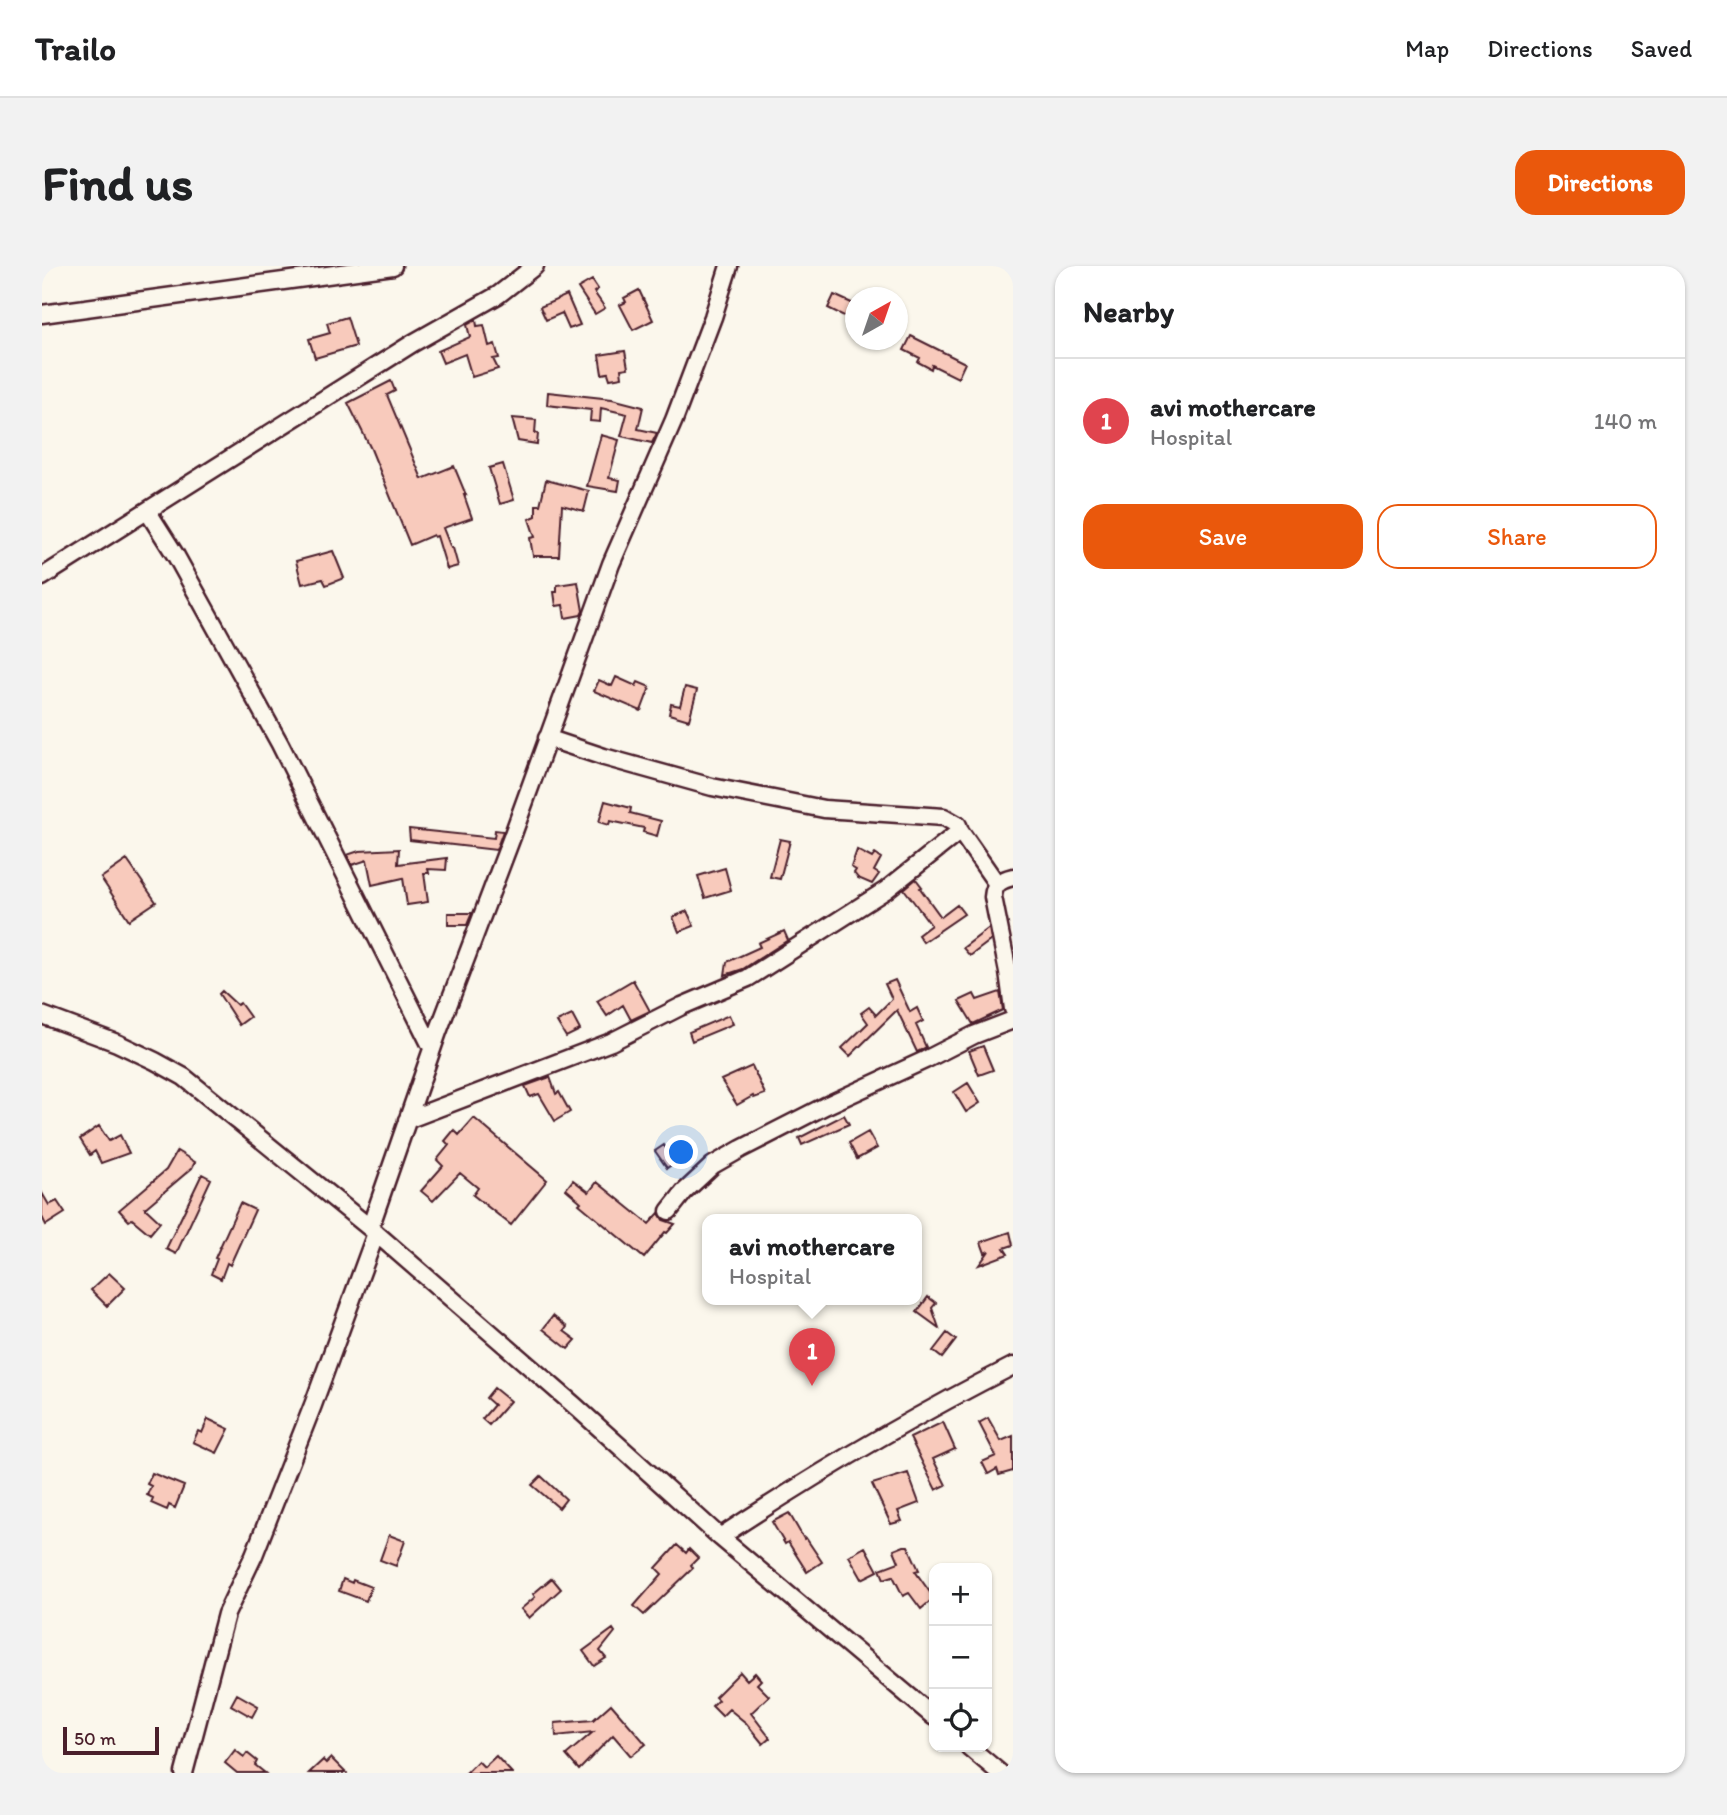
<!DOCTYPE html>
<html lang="en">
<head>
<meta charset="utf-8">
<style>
  :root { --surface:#fff; --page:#f2f2f2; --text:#202124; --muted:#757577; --line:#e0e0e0; --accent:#ea580c }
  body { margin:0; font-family:Itim,sans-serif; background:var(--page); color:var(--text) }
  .controls { position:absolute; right:21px; bottom:21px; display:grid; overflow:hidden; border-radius:14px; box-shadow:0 2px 5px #0004 }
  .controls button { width:63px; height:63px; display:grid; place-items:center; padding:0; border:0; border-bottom:2px solid var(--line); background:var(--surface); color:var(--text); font:35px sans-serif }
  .compass { position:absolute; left:803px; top:21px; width:63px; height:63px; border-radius:50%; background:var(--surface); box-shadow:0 2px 5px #0004; rotate:40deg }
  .scale { position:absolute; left:21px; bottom:18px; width:96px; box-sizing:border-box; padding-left:7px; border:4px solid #4a1f2b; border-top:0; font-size:19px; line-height:24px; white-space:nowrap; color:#4a1f2b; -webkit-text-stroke:5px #fbf7ec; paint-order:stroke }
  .you { position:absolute; left:640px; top:887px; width:24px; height:24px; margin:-18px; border:5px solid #fff; border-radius:50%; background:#1a73e8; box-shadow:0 0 0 10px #1a73e833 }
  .badge { display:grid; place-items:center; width:46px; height:46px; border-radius:50%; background:var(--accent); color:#fff; font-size:23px; font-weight:700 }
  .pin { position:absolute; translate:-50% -58px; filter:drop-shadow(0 2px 4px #0008) }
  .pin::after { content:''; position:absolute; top:37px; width:24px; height:21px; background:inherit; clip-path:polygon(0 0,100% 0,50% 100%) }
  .popup { position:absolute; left:660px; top:948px; width:220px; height:91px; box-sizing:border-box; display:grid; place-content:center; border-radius:14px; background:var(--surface); filter:drop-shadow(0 2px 5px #0005); font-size:23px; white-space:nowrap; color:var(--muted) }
  .popup b { font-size:26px; color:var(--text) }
  .popup::after { content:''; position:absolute; left:50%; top:100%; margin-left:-14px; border:14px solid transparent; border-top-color:var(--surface) }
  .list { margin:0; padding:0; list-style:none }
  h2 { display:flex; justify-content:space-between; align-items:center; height:91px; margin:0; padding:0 28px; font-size:30px }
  h2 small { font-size:23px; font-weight:400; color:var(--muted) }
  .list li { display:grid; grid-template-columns:46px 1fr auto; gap:21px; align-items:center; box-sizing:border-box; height:126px; padding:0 28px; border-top:2px solid var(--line) }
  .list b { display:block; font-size:26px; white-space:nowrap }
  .list p { margin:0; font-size:23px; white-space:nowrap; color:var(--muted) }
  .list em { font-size:23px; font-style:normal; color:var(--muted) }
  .actions { display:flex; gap:14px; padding:21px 28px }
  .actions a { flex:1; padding:16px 0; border:2px solid var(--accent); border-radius:21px; text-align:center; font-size:24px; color:var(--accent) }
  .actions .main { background:var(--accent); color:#fff }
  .icon { flex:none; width:38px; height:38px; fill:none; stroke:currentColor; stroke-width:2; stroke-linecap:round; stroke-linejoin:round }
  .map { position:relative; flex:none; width:971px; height:1507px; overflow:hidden; border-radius:21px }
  header { display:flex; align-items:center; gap:42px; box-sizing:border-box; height:98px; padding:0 35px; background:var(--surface); border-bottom:2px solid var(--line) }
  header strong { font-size:33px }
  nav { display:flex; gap:38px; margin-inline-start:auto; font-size:24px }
  .intro { display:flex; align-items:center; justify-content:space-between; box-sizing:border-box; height:168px; padding:0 42px }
  h1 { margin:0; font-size:49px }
  .button { padding:18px 32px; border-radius:21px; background:var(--accent); color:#fff; font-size:24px; font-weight:700 }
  main { display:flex; gap:42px; padding:0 42px }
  aside { flex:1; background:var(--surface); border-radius:21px; box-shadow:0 2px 5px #0004 }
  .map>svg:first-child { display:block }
  .building { fill:#f8cabc; stroke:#4a1f2b; stroke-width:2 }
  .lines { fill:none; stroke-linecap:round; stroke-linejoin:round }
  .minor-casing { stroke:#4a1f2b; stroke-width:21 }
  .minor { stroke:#fbf7ec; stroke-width:16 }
</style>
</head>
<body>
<header>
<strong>Trailo</strong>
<nav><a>Map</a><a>Directions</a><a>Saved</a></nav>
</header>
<div class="intro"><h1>Find us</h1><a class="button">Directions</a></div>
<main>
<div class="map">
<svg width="971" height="1507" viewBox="0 0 971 1507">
  <rect width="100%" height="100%" fill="#fbf7ec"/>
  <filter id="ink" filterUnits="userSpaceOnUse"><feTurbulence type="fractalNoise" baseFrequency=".0143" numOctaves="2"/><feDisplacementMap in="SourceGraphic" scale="14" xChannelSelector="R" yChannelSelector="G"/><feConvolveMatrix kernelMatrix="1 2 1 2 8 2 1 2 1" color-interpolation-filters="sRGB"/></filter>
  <g filter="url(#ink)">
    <path class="building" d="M 550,14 L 556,23 L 552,26 L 563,42 L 553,48 L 536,22 Z
      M 597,24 L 611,54 L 591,64 L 578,39 L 584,36 L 582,32 Z
      M 525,29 L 538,59 L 527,63 L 520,47 L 504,54 L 498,41 Z
      M 792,29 L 814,39 L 814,56 L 786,42 Z
      M 305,51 L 314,80 L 273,92 L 267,73 L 288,67 L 285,57 Z
      M 434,54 L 435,60 L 442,59 L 447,80 L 453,78 L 457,92 L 451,93 L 456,103 L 430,111 L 423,88 L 401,97 L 396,85 L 428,71 L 425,59 Z
      M 869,70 L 923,97 L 916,112 L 890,99 L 889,103 L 876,96 L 878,92 L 862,84 Z
      M 583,85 L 586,102 L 579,103 L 580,111 L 568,113 L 566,107 L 560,108 L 557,89 Z
      M 349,115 L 353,125 L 345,129 L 380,213 L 412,200 L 424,229 L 422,229 L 430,252 L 401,262 L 409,282 L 411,282 L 416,300 L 405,303 L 395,270 L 392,271 L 391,269 L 368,279 L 329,183 L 306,137 Z
      M 506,126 L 570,133 L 601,141 L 596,163 L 615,167 L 610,177 L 579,170 L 585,148 L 559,142 L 558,156 L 548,155 L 549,144 L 505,139 Z
      M 470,152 L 494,154 L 493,167 L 496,168 L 495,178 L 476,175 Z
      M 559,169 L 577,174 L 567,212 L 578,214 L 576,225 L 545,220 Z
      M 461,198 L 472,234 L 458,238 L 447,202 Z
      M 504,214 L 547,225 L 542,245 L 520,239 L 517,290 L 491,290 L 488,272 L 493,271 L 487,253 L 494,250 L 494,239 L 498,239 Z
      M 291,285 L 302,312 L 284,319 L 281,313 L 260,318 L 254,295 Z
      M 536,316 L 541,345 L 539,349 L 523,352 L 521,339 L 514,340 L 512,326 L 515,326 L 515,319 Z
      M 574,411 L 594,420 L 596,416 L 608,421 L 599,445 L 552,425 L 557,414 L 570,420 Z
      M 643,421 L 655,424 L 647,454 L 627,448 L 629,438 L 638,440 Z
      M 563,535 L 589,542 L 588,547 L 619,555 L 615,570 L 601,566 L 602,562 L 568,555 L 567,559 L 557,556 Z
      M 367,563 L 452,572 L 453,564 L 461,565 L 454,584 L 368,574 Z
      M 738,573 L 748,575 L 738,613 L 728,611 Z
      M 357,583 L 356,598 L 405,592 L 404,604 L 386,603 L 387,607 L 382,607 L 386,636 L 365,639 L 361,612 L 330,619 L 325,594 L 310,599 L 305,589 L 317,585 Z
      M 815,584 L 830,592 L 833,588 L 839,592 L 832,605 L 837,608 L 830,618 L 816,612 L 812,607 L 814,604 L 809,601 Z
      M 85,594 L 114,636 L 87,654 L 59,612 Z
      M 683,602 L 689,624 L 663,632 L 656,610 Z
      M 874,613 L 880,621 L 878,622 L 899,651 L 915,639 L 922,648 L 881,676 L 876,669 L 889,659 L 862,623 Z
      M 645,645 L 652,660 L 637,666 L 631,651 Z
      M 406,647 L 430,647 L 425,659 L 406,659 Z
      M 947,662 L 949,674 L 928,690 L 921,682 Z
      M 742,665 L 746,674 L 701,703 L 683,709 L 685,696 L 718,681 L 716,677 Z
      M 591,714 L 608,745 L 589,754 L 581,739 L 565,750 L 555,735 Z
      M 853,714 L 868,746 L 875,742 L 881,755 L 874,759 L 884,781 L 875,786 L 855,744 L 808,790 L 800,782 L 826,757 L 819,747 L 827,741 L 834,749 L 850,733 L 843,718 Z
      M 180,725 L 195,739 L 198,737 L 208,751 L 197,759 L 177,728 Z
      M 958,726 L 961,744 L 931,758 L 917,735 L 932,728 L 935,734 Z
      M 530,749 L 538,764 L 524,771 L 515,756 Z
      M 687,749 L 691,758 L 650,775 L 647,766 Z
      M 941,780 L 951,804 L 937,809 L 927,785 Z
      M 710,800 L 723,828 L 712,832 L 711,830 L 695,839 L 679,814 Z
      M 508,811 L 514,828 L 517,826 L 528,846 L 513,855 L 497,828 L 488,831 L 483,820 Z
      M 926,817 L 938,837 L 924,846 L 912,826 Z
      M 802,849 L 807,858 L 760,879 L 757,872 Z
      M 432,852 L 505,914 L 469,959 L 431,929 L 436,922 L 418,907 L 391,935 L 379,925 L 401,900 L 395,894 L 407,879 L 403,875 L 412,864 L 417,869 Z
      M 57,860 L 67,875 L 78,869 L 87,887 L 59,897 L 53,885 L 48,889 L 38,873 Z
      M 826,866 L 835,882 L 815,893 L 807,877 Z
      M 641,877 L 648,886 L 625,902 L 613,885 L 622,879 L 627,887 Z
      M 135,885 L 153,896 L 150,902 L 103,942 L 118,956 L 108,968 L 90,953 L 87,955 L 77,944 L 124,904 Z
      M 160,908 L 169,913 L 134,988 L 124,983 Z
      M 531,914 L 547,926 L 555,916 L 607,958 L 617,947 L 621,954 L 633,958 L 625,967 L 623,966 L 602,992 L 537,938 L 539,936 L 524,923 Z
      M 0,927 L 7,939 L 15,935 L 23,947 L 4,959 L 0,951 Z
      M 198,937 L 213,944 L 188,999 L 185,997 L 179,1013 L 169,1008 L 175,993 L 173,992 Z
      M 968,966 L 971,979 L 962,982 L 966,988 L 937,999 L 947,985 L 943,987 L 939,976 Z
      M 67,1007 L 83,1022 L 65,1040 L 49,1024 Z
      M 886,1031 L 894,1037 L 890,1042 L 897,1062 L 875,1046 Z
      M 511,1050 L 525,1061 L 522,1065 L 534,1074 L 526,1083 L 501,1063 Z
      M 905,1067 L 914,1074 L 900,1092 L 891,1085 Z
      M 452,1122 L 468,1135 L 447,1159 L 440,1153 L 452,1139 L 444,1132 Z
      M 946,1152 L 959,1175 L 971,1170 L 971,1205 L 957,1209 L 955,1203 L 946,1208 L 940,1196 L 954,1190 L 937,1157 Z
      M 166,1153 L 187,1163 L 175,1187 L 151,1176 L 156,1165 L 160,1167 Z
      M 901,1156 L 913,1183 L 891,1193 L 904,1219 L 894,1224 L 868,1172 Z
      M 110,1207 L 142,1220 L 133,1242 L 127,1239 L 125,1244 L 109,1237 L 111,1232 L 105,1229 L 109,1220 L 105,1218 Z
      M 866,1207 L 877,1237 L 856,1245 L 860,1255 L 849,1258 L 830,1218 Z
      M 499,1210 L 524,1233 L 517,1242 L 490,1219 Z
      M 747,1247 L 762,1273 L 764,1272 L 780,1296 L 765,1306 L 746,1276 L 743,1278 L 730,1256 Z
      M 347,1269 L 363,1275 L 354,1300 L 338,1294 Z
      M 635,1279 L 644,1287 L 647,1283 L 656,1292 L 649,1299 L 651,1302 L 602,1349 L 592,1340 L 620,1308 L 614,1302 Z
      M 862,1280 L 866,1280 L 877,1304 L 873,1305 L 892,1332 L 879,1343 L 867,1327 L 861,1330 L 851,1310 L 842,1313 L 838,1303 L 857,1296 L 852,1284 Z
      M 823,1281 L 836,1305 L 820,1313 L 807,1290 Z
      M 510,1312 L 519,1323 L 487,1352 L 479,1343 L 493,1331 L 491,1328 Z
      M 301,1313 L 310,1317 L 311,1314 L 329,1321 L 324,1335 L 297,1325 Z
      M 571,1363 L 573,1366 L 558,1385 L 564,1392 L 552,1400 L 541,1385 Z
      M 698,1406 L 705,1414 L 713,1407 L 719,1414 L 715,1418 L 727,1430 L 709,1447 L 728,1472 L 721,1478 L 704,1457 L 687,1443 L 680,1450 L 670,1440 L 676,1434 L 673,1431 Z
      M 195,1428 L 216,1440 L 210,1451 L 189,1439 Z
      M 569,1438 L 604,1478 L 589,1490 L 571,1469 L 537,1504 L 524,1489 L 551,1466 L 514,1470 L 513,1457 L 551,1454 Z
      M 193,1484 L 202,1491 L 205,1487 L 215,1495 L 213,1499 L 223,1507 L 195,1507 L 183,1497 Z
      M 454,1490 L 470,1507 L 424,1507 L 436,1495 L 442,1501 Z
      M 289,1492 L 304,1507 L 267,1507 L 281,1494 L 284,1497 Z"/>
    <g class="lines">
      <g class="minor-casing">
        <path id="minor" d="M 0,48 L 351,0
          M 106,246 L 134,290 L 238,478 L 390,782
          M 0,311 L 371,77 L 456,29 L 493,0
          M 505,472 L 562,491 L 670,521 L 782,543 L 902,551 L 916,559 L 918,565 L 955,618
          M 971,611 C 959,614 952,617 951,631 L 966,706 L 971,743
          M 0,749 L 75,777 L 113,795 L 142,811 L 328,962 L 532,1139 L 678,1271 L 892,1451
          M 365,854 L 569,776 L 640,740 L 706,712 L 844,624 L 918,565
          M 627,945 L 642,926 L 671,899 L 699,883 L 783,840 L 883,794 L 932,769 L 971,754
          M 328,962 L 396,766 L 470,571 L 569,298 L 632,154 L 671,51 L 687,0
          M 678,1271 C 773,1208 870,1151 971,1100
          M 927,1481 L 958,1507
          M 142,1507 L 184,1348 L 212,1289 L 271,1139 L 334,967"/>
      </g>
      <use href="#minor" class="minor"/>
    </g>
  </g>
</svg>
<div class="controls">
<button>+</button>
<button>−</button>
<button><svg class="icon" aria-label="locate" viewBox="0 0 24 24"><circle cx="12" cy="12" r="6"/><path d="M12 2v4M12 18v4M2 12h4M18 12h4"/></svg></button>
</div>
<svg class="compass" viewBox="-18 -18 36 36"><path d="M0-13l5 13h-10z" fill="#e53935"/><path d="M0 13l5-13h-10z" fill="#757577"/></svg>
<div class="scale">50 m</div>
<div class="you"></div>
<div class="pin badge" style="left:770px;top:1120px;background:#e0444e">1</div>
<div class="popup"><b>avi mothercare</b>Hospital</div>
</div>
<aside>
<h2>Nearby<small></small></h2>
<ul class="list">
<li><span class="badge" style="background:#e0444e">1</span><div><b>avi mothercare</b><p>Hospital</p></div><em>140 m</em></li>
</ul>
<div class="actions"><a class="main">Save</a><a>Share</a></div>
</aside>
</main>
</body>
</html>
